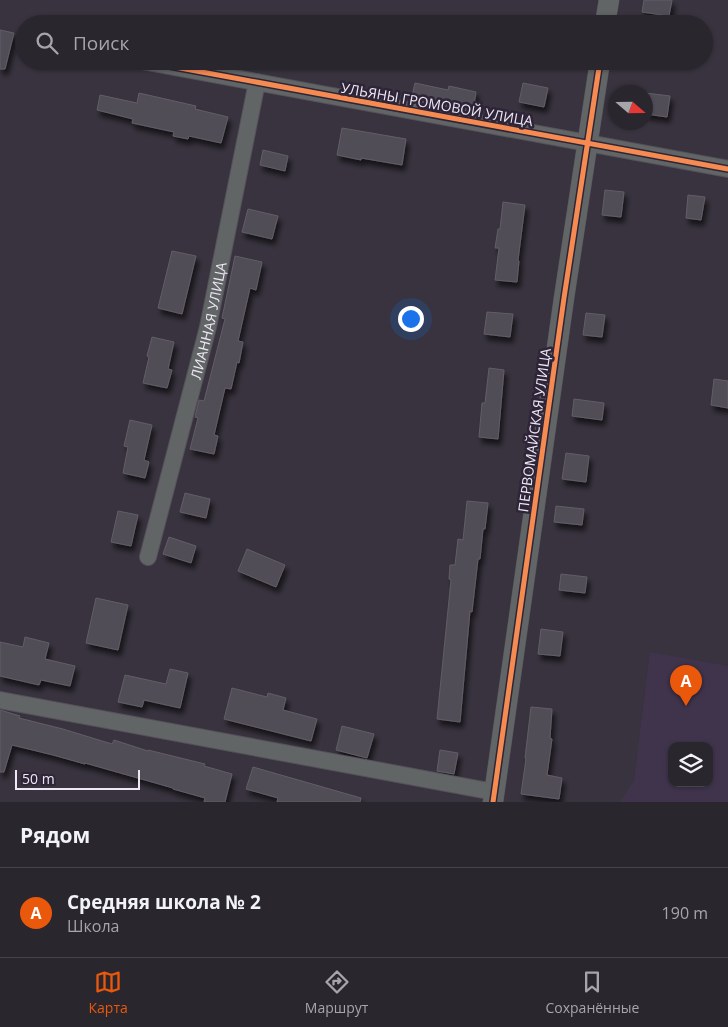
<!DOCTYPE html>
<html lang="ru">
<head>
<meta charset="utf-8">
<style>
  :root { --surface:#2a262e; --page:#322e36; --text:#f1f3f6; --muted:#a5a5aa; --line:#46434a; --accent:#ea580c }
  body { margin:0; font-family:"Open Sans",sans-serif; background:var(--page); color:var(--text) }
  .controls { position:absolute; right:15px; bottom:15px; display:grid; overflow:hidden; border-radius:10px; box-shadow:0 1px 4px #0004 }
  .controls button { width:45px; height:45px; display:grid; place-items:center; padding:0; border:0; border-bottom:1px solid var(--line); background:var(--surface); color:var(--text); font:25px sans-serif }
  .compass { position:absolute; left:608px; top:85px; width:45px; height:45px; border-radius:50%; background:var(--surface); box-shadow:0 1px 4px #0004; rotate:110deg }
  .scale { position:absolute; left:15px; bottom:12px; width:125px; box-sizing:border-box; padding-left:5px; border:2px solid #eee8f5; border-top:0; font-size:14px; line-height:18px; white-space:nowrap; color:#eee8f5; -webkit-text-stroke:4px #2e2538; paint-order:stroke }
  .you { position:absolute; left:410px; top:318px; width:18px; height:18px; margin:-12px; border:4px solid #fff; border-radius:50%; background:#1a73e8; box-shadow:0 0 0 8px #1a73e833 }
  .badge { display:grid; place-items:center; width:32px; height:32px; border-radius:50%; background:var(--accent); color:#fff; font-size:16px; font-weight:700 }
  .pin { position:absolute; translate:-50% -41px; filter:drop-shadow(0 1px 2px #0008) }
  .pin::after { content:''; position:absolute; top:26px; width:18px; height:15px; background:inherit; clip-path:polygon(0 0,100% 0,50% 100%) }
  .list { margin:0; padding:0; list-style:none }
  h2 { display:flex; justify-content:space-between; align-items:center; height:65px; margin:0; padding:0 20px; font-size:21px }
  h2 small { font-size:16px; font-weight:400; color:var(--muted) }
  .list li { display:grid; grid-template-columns:32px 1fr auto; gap:15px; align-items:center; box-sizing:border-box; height:90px; padding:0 20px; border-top:1px solid var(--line) }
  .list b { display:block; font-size:19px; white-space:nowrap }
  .list p { margin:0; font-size:16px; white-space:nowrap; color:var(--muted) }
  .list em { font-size:16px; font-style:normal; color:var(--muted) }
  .icon { flex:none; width:28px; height:28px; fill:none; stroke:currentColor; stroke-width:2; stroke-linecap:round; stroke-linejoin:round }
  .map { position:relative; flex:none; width:728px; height:802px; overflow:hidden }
  .search { position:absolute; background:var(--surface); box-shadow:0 1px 4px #0004; left:15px; right:15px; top:15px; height:55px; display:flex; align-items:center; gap:12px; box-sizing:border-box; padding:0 18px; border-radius:28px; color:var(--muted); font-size:19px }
  .sheet { height:155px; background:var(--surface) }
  nav { display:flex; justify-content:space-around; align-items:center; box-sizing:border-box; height:70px; border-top:1px solid var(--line); background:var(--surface); font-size:14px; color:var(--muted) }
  nav a { display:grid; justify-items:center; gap:2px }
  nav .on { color:var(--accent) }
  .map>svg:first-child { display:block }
  .built { fill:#3f344c; fill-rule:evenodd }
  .building { fill:#514d56; stroke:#625d67; filter:url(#shadow) }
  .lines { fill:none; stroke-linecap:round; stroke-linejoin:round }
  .minor-casing { stroke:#55515a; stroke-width:18 }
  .tertiary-casing { stroke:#55515a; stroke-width:21 }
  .minor { stroke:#616566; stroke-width:16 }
  .tertiary { stroke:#616566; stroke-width:20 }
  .cycleway-casing { stroke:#2e2538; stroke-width:8 }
  .cycleway { stroke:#f68b52; stroke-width:5 }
  .labels { text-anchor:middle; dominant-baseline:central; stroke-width:5; stroke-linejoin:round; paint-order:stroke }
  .street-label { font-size:14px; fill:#eee8f5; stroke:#2e2538 }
</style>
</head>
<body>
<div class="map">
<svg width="728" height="802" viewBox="0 0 728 802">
  <defs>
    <filter id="shadow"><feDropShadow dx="3" dy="5.5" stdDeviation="2.5" flood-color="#0009"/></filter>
  </defs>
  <rect width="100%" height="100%" fill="#38333e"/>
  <path class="built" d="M 650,652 L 728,666 L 728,802 L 620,802 L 634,780 ZM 672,746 L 709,746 L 709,783 L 672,783 Z"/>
  <path class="building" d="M 644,0 L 672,0 L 669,16 L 642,12 Z
    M 0,30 L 14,33 L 5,69 L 0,69 Z
    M 415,83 L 448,90 L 449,86 L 476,92 L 473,112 L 411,100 Z
    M 523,83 L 548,88 L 544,107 L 519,102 Z
    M 139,93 L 196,106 L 195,109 L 228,117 L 221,143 L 189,136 L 188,139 L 173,136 L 174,132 L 132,123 L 133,119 L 97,110 L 100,95 L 137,103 Z
    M 646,93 L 670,96 L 667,117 L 646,114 Z
    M 342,128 L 406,139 L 402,165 L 361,158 L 361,160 L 337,155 Z
    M 263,150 L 288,156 L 285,171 L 260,165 Z
    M 605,190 L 624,192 L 621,217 L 602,215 Z
    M 688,195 L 705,197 L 701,220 L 686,218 Z
    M 503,202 L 525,205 L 518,260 L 519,261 L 517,282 L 495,280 L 499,248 L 495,248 L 498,229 L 500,229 Z
    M 248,209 L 278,216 L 272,239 L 242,232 Z
    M 172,251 L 196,256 L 182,314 L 158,308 Z
    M 235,256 L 262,262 L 256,290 L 250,288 L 238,341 L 243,342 L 239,363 L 237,362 L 231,389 L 225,388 L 214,435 L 218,436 L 214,454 L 190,449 L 198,418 L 195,417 L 199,400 L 204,401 L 225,319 L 222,318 Z
    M 487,312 L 513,314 L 510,337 L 484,334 Z
    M 586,313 L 605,315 L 602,337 L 583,335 Z
    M 152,337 L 174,342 L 168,369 L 172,370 L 167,388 L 143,383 L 149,357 L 147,356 Z
    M 489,368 L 504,370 L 498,439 L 479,437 L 482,403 L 485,403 Z
    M 714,379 L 728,381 L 728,408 L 711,405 Z
    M 574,399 L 604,403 L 602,420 L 572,416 Z
    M 130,420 L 152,425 L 144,460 L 149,462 L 145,478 L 123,473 L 128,447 L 124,446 Z
    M 566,453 L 589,456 L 586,482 L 562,479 Z
    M 185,493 L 210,499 L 206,518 L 180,512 Z
    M 467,501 L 488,503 L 485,529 L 483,529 L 480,559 L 478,559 L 472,612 L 470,611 L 460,722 L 437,719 L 451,580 L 449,579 L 450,565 L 455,565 L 458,539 L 463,540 Z
    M 556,506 L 584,509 L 582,525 L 554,522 Z
    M 118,511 L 138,515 L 131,546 L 111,542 Z
    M 169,537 L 196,546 L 191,563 L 163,554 Z
    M 247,549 L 285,565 L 276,587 L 238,571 Z
    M 561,574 L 587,577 L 585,593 L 559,590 Z
    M 96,598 L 128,605 L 118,650 L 86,643 Z
    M 541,629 L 563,632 L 560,656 L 538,654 Z
    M 25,637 L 49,643 L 45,659 L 75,666 L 70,686 L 41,680 L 39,685 L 0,676 L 0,642 L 23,647 Z
    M 170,669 L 188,673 L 180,708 L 144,700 L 142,707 L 118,702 L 125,675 L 166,684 Z
    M 232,688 L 267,697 L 268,693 L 286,698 L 283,710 L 317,719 L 311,741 L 224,719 Z
    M 531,707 L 552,709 L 550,738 L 552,739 L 547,775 L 562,778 L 559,799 L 521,794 L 526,759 L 525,758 Z
    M 0,710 L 20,716 L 19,718 L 63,729 L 112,744 L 114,740 L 148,751 L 148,750 L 205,764 L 204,766 L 232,774 L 225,802 L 204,802 L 205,798 L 173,789 L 173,788 L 85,763 L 85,764 L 53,755 L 12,745 L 4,772 L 0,772 Z
    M 342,726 L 374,734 L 367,758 L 336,750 Z
    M 440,750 L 458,753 L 454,774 L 437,771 Z
    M 253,767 L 361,798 L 360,802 L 277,802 L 278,798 L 246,789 Z"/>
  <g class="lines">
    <g class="minor-casing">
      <g id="minor">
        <path d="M 142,61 L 728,169"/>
        <path id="s1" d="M 148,557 L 208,327 L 257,82"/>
        <path d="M 0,700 L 494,792"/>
      </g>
    </g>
    <g class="tertiary-casing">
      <path id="tertiary" d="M 605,24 L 609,0
        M 493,802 L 564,298 L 600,61"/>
    </g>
    <use href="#minor" class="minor"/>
    <use href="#tertiary" class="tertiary"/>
    <g class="cycleway-casing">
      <path id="cycleway" d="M 142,61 L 728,169
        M 493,802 L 564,298 L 600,61"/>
    </g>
    <use href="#cycleway" class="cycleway"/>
  </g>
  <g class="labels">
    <g class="street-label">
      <text transform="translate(437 104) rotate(10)">УЛЬЯНЫ ГРОМОВОЙ УЛИЦА</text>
      <text stroke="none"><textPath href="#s1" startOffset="244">ЛИАННАЯ УЛИЦА</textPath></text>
      <text transform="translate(534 430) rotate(-82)">ПЕРВОМАЙСКАЯ УЛИЦА</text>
    </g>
  </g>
</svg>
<div class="controls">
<button><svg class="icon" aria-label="layers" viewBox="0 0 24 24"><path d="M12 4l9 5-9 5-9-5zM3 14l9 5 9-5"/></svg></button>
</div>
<svg class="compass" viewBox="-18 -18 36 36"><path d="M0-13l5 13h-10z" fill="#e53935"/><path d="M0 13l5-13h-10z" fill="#a5a5aa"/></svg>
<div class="scale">50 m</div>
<div class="you"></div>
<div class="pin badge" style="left:686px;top:706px">A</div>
<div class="search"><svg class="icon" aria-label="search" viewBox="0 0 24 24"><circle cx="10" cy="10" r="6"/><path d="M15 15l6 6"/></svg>Поиск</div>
</div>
<section class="sheet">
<h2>Рядом<small></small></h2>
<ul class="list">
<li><span class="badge">A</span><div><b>Средняя школа № 2</b><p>Школа</p></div><em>190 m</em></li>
</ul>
</section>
<nav>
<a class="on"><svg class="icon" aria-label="map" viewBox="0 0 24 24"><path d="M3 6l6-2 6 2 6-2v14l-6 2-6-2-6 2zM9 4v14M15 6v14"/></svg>Карта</a>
<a><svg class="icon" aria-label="directions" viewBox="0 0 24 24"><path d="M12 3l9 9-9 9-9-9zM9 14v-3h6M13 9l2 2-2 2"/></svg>Маршрут</a>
<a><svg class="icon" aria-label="saved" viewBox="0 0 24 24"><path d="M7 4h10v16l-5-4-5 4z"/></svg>Сохранённые</a>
</nav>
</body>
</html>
